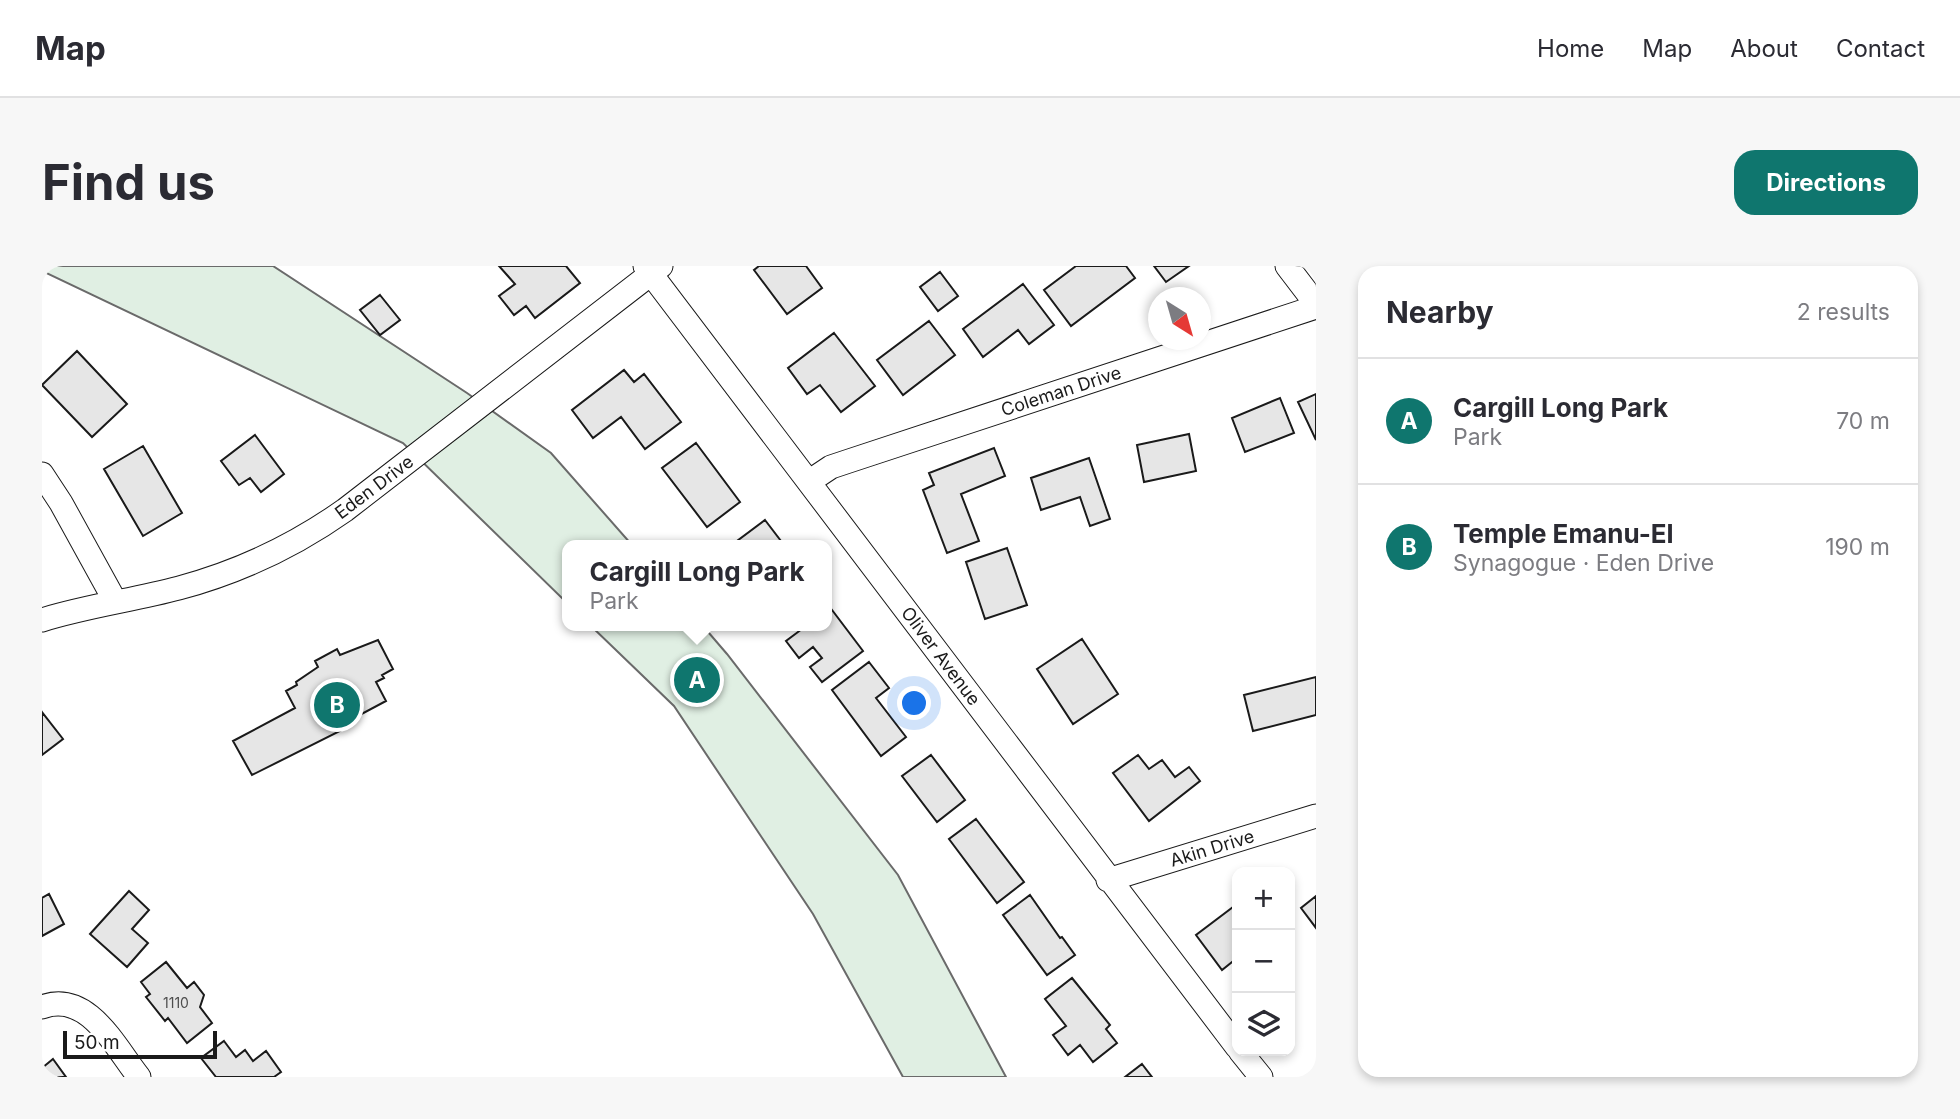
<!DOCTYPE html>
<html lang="en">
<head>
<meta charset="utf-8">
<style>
  :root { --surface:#fff; --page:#f7f7f7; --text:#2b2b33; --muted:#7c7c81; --line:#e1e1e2; --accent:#0f766e }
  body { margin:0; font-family:Inter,sans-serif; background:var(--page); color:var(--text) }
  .controls { position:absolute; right:21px; bottom:21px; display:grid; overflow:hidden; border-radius:14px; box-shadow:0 4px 10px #0003 }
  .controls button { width:63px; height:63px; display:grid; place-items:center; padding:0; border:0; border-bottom:2px solid var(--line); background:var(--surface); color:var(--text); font:35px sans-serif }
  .compass { position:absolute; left:1106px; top:21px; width:63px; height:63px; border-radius:50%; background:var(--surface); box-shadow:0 4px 10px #0003; rotate:143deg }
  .scale { position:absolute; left:21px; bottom:18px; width:154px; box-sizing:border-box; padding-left:7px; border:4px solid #1a1a1a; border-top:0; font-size:19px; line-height:24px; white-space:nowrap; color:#1a1a1a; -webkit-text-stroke:5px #fff; paint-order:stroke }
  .you { position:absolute; left:873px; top:438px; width:24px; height:24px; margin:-18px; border:5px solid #fff; border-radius:50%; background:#1a73e8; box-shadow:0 0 0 10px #1a73e833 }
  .badge { display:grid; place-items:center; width:46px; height:46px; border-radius:50%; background:var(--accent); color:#fff; font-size:23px; font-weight:700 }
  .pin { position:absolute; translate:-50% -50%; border:4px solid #fff; box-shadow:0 2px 7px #0006 }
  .popup { position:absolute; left:520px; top:274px; width:270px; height:91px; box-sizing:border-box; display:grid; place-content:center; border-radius:14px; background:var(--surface); filter:drop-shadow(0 2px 5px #0005); font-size:23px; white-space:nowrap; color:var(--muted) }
  .popup b { font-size:26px; color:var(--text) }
  .popup::after { content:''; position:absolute; left:50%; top:100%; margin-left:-14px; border:14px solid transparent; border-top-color:var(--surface) }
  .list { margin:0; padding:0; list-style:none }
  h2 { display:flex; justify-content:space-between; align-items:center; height:91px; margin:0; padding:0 28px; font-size:30px }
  h2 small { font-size:23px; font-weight:400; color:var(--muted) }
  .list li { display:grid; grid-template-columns:46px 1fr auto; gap:21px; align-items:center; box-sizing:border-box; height:126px; padding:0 28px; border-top:2px solid var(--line) }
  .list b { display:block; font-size:26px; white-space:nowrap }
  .list p { margin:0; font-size:23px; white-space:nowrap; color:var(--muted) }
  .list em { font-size:23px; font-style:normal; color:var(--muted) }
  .icon { flex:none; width:38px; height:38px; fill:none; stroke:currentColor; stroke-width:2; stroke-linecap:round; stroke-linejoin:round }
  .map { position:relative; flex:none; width:1274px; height:811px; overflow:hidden; border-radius:21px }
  header { display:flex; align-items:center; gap:42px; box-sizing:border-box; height:98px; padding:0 35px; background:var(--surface); border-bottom:2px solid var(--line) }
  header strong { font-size:33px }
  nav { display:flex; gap:38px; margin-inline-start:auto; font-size:24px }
  .intro { display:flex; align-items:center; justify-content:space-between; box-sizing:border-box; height:168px; padding:0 42px }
  h1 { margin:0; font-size:49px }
  .button { padding:18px 32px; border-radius:21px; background:var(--accent); color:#fff; font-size:24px; font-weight:700 }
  main { display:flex; gap:42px; padding:0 42px }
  aside { flex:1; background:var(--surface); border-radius:21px; box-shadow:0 4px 10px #0003 }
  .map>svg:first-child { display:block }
  .green { fill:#e0efe3; stroke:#6a6a6a; stroke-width:2 }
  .building { fill:#e6e6e6; stroke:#1a1a1a; stroke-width:2 }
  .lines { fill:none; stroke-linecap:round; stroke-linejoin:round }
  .minor-casing { stroke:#1a1a1a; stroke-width:25 }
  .minor { stroke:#fff; stroke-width:23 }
  .labels { text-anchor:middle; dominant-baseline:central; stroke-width:5; stroke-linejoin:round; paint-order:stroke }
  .number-label { font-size:14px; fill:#4d4d4d }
  .street-label { font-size:18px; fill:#1a1a1a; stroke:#fff }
</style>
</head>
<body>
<header>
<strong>Map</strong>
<nav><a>Home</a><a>Map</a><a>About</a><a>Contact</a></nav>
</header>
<div class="intro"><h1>Find us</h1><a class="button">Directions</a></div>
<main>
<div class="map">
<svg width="1274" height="811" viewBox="0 0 1274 811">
  <rect width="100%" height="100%" fill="#fff"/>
  <path class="green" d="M 0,0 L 231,0 L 425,127 L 509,187 L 590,279 L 526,279 L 525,337 L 361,177 L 0,5 Z
    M 549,360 L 661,360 L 685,388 L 856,609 L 964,811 L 861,811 L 771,648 L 632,440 Z"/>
  <path class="building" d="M 457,0 L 524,0 L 538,17 L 493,52 L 484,40 L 472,49 L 457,30 L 473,18 Z
    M 717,0 L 764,0 L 780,22 L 745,48 L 712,4 Z
    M 1034,0 L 1084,0 L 1093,12 L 1029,60 L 1002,24 Z
    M 1112,0 L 1147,0 L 1124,16 Z
    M 898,6 L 916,30 L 896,45 L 878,21 Z
    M 981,18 L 1012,59 L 987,78 L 976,64 L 941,91 L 921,63 Z
    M 338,29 L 358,54 L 338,69 L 318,44 Z
    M 887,55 L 913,89 L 861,129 L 835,94 Z
    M 792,67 L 833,120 L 799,146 L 778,119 L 765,128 L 746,102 Z
    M 35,85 L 85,138 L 50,171 L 0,119 Z
    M 582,104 L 592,116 L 602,108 L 639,156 L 603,183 L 579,151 L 551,172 L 530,144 Z
    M 1274,128 L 1274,174 L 1256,136 Z
    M 1238,132 L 1252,167 L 1203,186 L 1190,152 Z
    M 1147,168 L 1154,205 L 1102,216 L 1095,179 Z
    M 213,169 L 242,208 L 219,226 L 208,212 L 197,219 L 179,195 Z
    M 654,177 L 698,236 L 665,261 L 620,202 Z
    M 101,180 L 140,247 L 101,270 L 62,203 Z
    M 952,182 L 963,210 L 919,228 L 937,275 L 905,287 L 881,224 L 892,219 L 887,207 Z
    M 1047,192 L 1068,253 L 1048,260 L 1038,231 L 999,244 L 989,212 Z
    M 723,254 L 742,279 L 698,279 L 695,275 Z
    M 965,282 L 985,339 L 943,353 L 924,296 Z
    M 784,336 L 821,385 L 780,416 L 768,401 L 780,392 L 771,381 L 757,392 L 744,375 L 760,363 L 757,360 L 784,360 Z
    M 1040,373 L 1076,428 L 1031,458 L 995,403 Z
    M 336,374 L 351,403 L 340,409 L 342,412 L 334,416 L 344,435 L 295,461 L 298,465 L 210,509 L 191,475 L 253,442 L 244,425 L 255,419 L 254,416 L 276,401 L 273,395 L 295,383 L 298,389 Z
    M 827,396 L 847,422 L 834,432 L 864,471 L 839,490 L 790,424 Z
    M 1274,411 L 1274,449 L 1211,465 L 1202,429 Z
    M 0,446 L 21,473 L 0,489 Z
    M 889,489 L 923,534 L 895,556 L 860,510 Z
    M 1096,489 L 1107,503 L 1120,494 L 1133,511 L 1147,501 L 1158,515 L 1107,555 L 1071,507 Z
    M 934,553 L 982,616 L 955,637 L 907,573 Z
    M 87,625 L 107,644 L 90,663 L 106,677 L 85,701 L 48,668 Z
    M 7,628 L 22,658 L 0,670 L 0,632 Z
    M 988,629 L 1018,672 L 1020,671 L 1033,689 L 1005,709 L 961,649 Z
    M 1274,630 L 1274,662 L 1259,642 Z
    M 1195,638 L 1195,692 L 1180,704 L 1154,669 Z
    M 124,696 L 145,722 L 152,716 L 162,729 L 158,741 L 170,757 L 145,777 L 126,752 L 123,755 L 104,731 L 108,728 L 99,716 Z
    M 1030,712 L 1068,759 L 1064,763 L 1075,777 L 1051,796 L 1038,779 L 1026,789 L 1011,769 L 1024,760 L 1003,733 Z
    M 182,775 L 194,791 L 203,784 L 211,795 L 224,785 L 239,806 L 232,811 L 174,811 L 159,792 Z
    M 11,793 L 24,811 L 0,811 L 0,802 Z
    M 1100,798 L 1110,811 L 1083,811 Z"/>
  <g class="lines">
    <g class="minor-casing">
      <path id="minor" d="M 603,0 L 1195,781
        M 1245,0 L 1274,38
        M 0,208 L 19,237 L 73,335
        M 768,215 L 789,201 L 807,195 L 1274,41
        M 0,354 C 45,340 92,334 137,322 C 197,306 252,280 303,244 L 619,0
        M 1066,614 L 1274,550
        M 0,741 C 46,724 73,781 97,811
        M 1198,785 L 1219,811"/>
    </g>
    <use href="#minor" class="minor"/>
  </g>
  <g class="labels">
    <g class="number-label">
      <text x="134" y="736">1110</text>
    </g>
    <g class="street-label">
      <text transform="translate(1019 125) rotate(-18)">Coleman Drive</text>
      <text transform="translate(332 221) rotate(-37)">Eden Drive</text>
      <text transform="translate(899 390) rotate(53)">Oliver Avenue</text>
      <text transform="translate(1170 582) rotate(-17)">Akin Drive</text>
    </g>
  </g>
</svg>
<div class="controls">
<button>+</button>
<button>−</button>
<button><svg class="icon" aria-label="layers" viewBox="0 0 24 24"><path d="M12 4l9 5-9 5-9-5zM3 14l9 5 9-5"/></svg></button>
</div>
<svg class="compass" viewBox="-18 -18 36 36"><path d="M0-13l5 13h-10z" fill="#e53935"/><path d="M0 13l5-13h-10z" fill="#7c7c81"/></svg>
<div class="scale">50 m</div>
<div class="you"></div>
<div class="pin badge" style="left:655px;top:414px">A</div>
<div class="popup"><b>Cargill Long Park</b>Park</div>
<div class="pin badge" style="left:295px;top:439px">B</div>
</div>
<aside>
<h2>Nearby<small>2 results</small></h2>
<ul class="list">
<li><span class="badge">A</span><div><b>Cargill Long Park</b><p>Park</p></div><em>70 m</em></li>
<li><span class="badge">B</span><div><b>Temple Emanu-El</b><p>Synagogue · Eden Drive</p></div><em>190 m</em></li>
</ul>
</aside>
</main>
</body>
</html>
